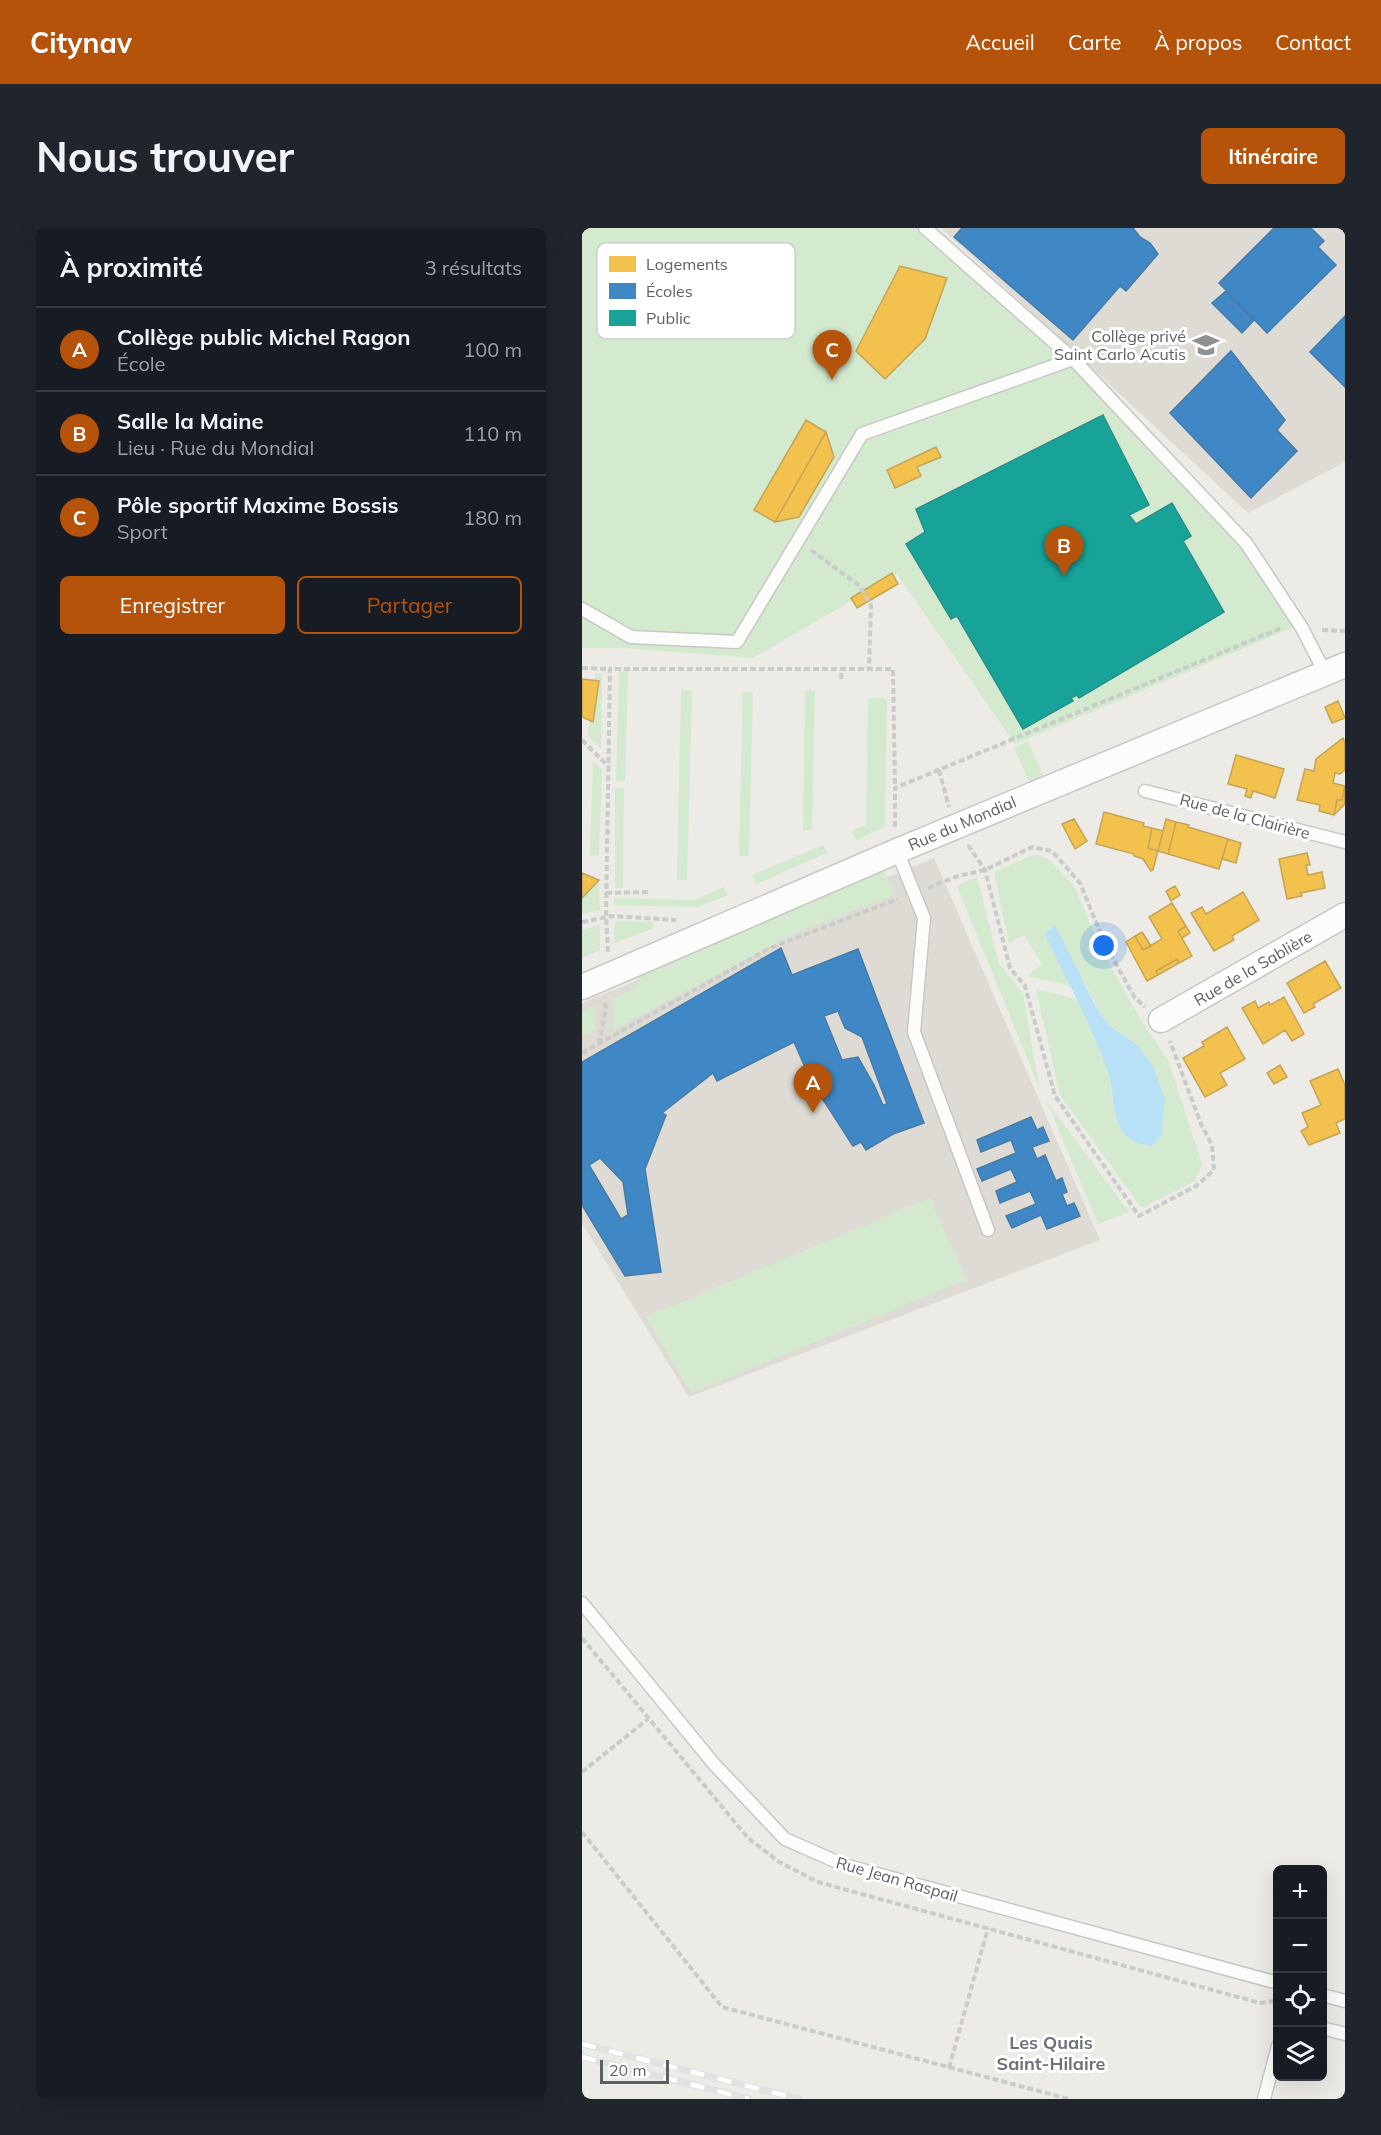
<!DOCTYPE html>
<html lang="fr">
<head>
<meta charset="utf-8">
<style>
  :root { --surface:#171b24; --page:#20242c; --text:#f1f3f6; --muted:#9ea1a6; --line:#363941; --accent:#b45309 }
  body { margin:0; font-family:Mulish,sans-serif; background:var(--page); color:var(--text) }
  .controls { position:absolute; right:18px; bottom:18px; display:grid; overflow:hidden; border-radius:9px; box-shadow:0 6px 24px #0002 }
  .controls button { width:54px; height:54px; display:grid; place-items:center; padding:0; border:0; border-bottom:2px solid var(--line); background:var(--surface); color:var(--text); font:30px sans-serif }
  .scale { position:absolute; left:18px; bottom:15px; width:69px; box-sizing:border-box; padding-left:6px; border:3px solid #5b6065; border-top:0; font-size:16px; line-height:21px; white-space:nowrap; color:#5b6065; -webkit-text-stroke:4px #fff; paint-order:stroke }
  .you { position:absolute; left:522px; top:718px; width:21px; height:21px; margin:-15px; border:4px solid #fff; border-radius:50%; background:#1a73e8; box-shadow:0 0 0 9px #1a73e833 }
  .badge { display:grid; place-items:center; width:39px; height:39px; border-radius:50%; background:var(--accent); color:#fff; font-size:20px; font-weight:700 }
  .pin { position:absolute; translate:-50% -50px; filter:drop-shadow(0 2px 3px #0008) }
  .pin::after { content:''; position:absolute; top:32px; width:21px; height:18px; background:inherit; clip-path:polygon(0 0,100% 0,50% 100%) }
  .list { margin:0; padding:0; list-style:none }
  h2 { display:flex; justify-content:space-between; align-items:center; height:78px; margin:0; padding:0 24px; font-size:26px }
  h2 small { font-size:20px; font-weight:400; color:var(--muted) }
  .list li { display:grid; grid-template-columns:39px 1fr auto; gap:18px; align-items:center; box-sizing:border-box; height:84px; padding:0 24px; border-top:2px solid var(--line) }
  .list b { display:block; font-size:22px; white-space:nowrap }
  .list p { margin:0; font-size:20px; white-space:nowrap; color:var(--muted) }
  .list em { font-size:20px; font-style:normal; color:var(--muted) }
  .actions { display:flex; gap:12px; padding:18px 24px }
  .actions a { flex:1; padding:14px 0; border:2px solid var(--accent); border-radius:9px; text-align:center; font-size:21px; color:var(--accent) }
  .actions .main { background:var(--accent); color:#fff }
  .icon { flex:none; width:33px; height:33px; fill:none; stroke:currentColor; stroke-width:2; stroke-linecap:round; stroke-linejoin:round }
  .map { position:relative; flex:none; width:763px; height:1871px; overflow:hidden; border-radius:9px }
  header { display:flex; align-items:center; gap:36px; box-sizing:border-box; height:84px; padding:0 30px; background:var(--accent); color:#fff }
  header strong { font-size:28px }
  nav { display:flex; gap:33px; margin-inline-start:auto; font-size:21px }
  .intro { display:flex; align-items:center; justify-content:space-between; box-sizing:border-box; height:144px; padding:0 36px }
  h1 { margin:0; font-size:42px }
  .button { padding:15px 27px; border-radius:9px; background:var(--accent); color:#fff; font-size:21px; font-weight:700 }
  main { display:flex; gap:36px; padding:0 36px }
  aside { flex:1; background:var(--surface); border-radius:9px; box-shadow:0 6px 24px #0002 }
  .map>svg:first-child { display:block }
  .education { fill:#dedbd4 }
  .green { fill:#d3eacf }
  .water { fill:#b8e0f7 }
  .homes { fill:#f2c14e; stroke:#c5a455; stroke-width:1.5 }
  .schools { fill:#3f88c5; stroke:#477ca8; stroke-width:1.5; fill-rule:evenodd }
  .public { fill:#17a398; stroke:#2b8f89; stroke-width:1.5 }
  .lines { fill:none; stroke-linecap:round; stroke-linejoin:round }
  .service-casing { stroke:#c8c8c7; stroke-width:15 }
  .minor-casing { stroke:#c8c8c7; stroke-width:27 }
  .path { stroke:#c8cdc9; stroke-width:4; stroke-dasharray:6 3; stroke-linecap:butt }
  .service { stroke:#fcfcfb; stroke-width:12 }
  .minor { stroke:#fcfcfb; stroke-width:24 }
  .rail-casing { stroke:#e3e2e2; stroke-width:7 }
  .rail { stroke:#fff; stroke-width:4.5; stroke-dasharray:14; stroke-linecap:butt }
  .labels { text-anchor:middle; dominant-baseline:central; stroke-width:6; stroke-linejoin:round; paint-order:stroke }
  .poi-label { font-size:16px; fill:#5b6065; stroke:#fff; text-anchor:end }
  .street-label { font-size:16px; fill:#5b6065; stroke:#fff }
  .neighbourhood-label { font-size:18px; font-weight:bold; fill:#6c7277; stroke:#fff }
  .key { fill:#fff; stroke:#cecfd1; stroke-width:1.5 }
  .key-label { font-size:16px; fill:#5b6065 }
</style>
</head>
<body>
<header>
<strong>Citynav</strong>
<nav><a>Accueil</a><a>Carte</a><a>À propos</a><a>Contact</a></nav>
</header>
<div class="intro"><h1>Nous trouver</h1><a class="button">Itinéraire</a></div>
<main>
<aside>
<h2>À proximité<small>3 résultats</small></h2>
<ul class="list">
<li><span class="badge">A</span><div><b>Collège public Michel Ragon</b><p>École</p></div><em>100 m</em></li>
<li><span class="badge">B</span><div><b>Salle la Maine</b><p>Lieu · Rue du Mondial</p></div><em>110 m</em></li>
<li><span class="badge">C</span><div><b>Pôle sportif Maxime Bossis</b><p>Sport</p></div><em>180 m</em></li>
</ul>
<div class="actions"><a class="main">Enregistrer</a><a>Partager</a></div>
</aside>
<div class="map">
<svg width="763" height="1871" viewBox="0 0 763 1871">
  <rect width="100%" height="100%" fill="#ecebe5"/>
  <path class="education" d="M 359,0 L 763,0 L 763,234 L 666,285 Z
    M 352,630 L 518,1012 L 107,1169 L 0,995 L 0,775 Z"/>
  <path class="green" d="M 0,0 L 356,0 L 646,304 L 719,396 L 433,516 L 315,346 L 171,430 L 42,420 L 0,420 Z
    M 37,443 L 46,443 L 43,553 L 34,553 Z
    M 13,445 L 20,446 L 19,521 L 6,507 Z
    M 99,462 L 110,462 L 105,652 L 95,652 Z
    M 223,463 L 233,463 L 230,602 L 221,602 Z
    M 161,464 L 171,464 L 167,628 L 157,628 Z
    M 286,470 L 305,471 L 303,599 L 275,612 L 270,603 L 284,597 Z
    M 446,513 L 463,551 L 449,558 L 432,520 Z
    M 11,534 L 20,541 L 17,627 L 8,628 Z
    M 33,560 L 42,560 L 41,660 L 33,660 Z
    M 241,617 L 245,625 L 174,656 L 170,647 Z
    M 454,626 L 469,633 L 493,660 L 518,719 L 558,791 L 586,832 L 620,936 L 613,953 L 562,979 L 558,978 L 478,867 L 454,761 L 496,772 L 505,789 L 527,845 L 532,883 L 554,816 L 529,799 L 516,783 L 505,758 L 463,706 L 489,758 L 446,748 L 460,736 L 442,707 L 427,715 L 412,644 Z
    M 303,643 L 312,667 L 222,701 L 32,801 L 31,771 L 53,760 L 59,746 Z
    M 395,649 L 417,736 L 441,765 L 457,859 L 375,658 Z
    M 17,652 L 18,682 L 0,686 L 0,670 Z
    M 142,659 L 146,667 L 116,679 L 32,677 L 32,670 L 113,672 Z
    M 33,693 L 71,694 L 72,700 L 32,715 Z
    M 18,697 L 18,722 L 0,730 L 0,702 Z
    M 13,778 L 13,802 L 0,808 L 0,784 Z
    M 465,874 L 547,984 L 516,996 Z
    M 348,970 L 384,1052 L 109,1165 L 64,1089 Z"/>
  <path class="water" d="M 473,697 L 516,783 L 529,799 L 554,816 L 571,838 L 583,872 L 579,908 L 569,918 C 558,916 549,914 541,904 C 528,884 533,862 525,841 C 508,794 484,751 463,706 Z"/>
  <path class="homes" d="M 318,38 L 365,50 L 343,111 L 303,151 L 274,123 Z
    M 224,192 L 244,204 L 193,294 L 172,282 Z
    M 244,204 L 252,229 L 217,289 L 193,294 Z
    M 354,219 L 359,229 L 335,239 L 339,248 L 313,260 L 305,242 Z
    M 310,345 L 316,356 L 275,380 L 269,370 Z
    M 0,451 L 17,453 L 11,494 L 0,489 Z
    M 756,473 L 763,490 L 750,495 L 743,479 Z
    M 761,510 L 763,515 L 763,542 L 758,546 L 753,545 L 751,555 L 763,558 L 760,572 L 755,572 L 752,587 L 737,583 L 738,577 L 715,572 L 723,541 L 732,543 L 734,531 Z
    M 654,527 L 702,541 L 693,570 L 671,563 L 669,570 L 663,568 L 665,561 L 646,556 Z
    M 763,558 L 763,576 L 752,587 L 755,572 L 760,572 Z
    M 522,584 L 562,595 L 561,598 L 570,600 L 566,620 L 576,623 L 571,642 L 569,643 L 561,631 L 552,628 L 552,626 L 514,616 Z
    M 492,591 L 505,613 L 493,621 L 480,596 Z
    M 584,591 L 594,594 L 586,626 L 576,623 Z
    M 594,594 L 607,597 L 606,599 L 646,611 L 637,641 L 586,626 Z
    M 570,600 L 581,603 L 576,623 L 566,620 Z
    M 646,611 L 659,615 L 654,635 L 640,631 Z
    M 725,625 L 728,637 L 724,637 L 726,647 L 740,644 L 743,660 L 719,665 L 720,668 L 705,671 L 697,631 Z
    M 0,645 L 17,652 L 0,670 Z
    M 593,658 L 598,667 L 589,673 L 584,663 Z
    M 661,664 L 677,692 L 650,708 L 652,712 L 632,723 L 609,685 L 620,679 L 624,686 Z
    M 590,675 L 604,698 L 596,703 L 610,728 L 597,735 L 595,731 L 574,743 L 576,747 L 565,753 L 544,714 L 553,708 L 561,722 L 580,711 L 567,689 Z
    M 604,698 L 608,705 L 600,710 L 596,703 Z
    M 560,704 L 569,718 L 561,722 L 553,708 Z
    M 595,731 L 597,735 L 576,747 L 574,743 Z
    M 743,733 L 759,760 L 731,776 L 733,779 L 722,785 L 705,755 Z
    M 702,769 L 722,806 L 710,813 L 703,802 L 681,816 L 660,780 L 673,773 L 676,780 L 687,774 L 688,777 Z
    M 645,799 L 663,831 L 638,845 L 645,857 L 623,869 L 601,830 L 622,818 L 620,814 Z
    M 698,837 L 705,849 L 692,856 L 685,845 Z
    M 756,841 L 763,857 L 763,891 L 754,895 L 758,905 L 727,917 L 719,903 L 726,899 L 720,885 L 739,877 L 728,853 Z"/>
  <path class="schools" d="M 380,0 L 551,0 L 558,9 L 568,15 L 576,26 L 544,63 L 538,58 L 491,112 L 372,9 Z
    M 692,0 L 729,0 L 742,13 L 736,19 L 754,37 L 685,105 L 637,55 Z
    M 644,63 L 672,92 L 660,105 L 630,75 Z
    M 763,88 L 763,159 L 728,124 Z
    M 649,123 L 703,192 L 695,202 L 715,223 L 669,270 L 588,185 Z
    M 199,720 L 210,747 L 276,721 L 342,895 L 311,906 L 284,922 L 279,914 L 271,918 L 229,853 L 212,814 L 135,853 L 131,845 L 80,885 L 84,887 L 63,941 L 79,1044 L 43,1048 L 0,977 L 0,834 ZM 256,783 L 263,800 L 280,809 L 305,876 L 301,877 L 292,857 L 276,829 L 260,832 L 242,788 ZM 18,930 L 41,954 L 46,987 L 39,991 L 7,937 Z
    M 449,889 L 455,902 L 461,899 L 467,913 L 450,919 L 455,931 L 463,927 L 474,953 L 480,950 L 485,964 L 480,966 L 485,978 L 492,975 L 498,988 L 465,1001 L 459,987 L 430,1000 L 424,988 L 454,976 L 448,963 L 418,975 L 414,963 L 435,954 L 429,941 L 400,953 L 395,941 L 434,925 L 429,912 L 399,924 L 395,912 Z"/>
  <path class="public" d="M 521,187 L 567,277 L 547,287 L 554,296 L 590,275 L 609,308 L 601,313 L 642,384 L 497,470 L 495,467 L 489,470 L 491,473 L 441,501 L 375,388 L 369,391 L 324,316 L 343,304 L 334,281 Z"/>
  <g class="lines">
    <g class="service-casing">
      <path id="service" d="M 343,0 L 491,131 L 664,315 L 720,400 L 743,445
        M 0,381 L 49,409 L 155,414 L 280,206 L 491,131
        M 563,563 L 763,614
        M 315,623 L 342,690 L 332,804 L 406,1002
        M 0,1375 L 132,1536 L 203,1611 L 262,1637 L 696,1755
        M 740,1767 L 763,1773
        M 740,1800 L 763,1806
        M 682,1871 L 696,1818"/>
    </g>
    <g class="minor-casing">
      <path id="minor" d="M 0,759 L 315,623 L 763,437
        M 579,792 L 763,687"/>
    </g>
    <path class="path" d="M 229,322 L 278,358 L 289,378 L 287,440
      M 740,402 L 763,403
      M 0,440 L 28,441
      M 259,451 L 260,441
      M 0,512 L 26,538
      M 357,542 L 367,579
      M 313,599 L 313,560 L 699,400
      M 386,617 L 403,642 L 428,740 L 443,758 L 473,868 L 557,988 L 614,958 L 632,942 L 630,917 L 619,896 L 588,813
      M 346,660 L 376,648 L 403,642 L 450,619 L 470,623 L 498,655 L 523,716 L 553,770 L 563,779
      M 24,665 L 69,664
      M 0,694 L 29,688 L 94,692
      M 26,724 L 24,688 L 28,441 L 311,441 L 313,560
      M 17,816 L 24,779 L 22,774
      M 0,825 L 188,720 L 316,671
      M 0,1410 L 166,1610 L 197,1634 L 236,1654 L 678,1775 L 692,1773
      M 0,1544 L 66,1491
      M 0,1604 L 140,1779 L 487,1871
      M 367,1840 L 406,1700"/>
    <use href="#service" class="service"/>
    <use href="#minor" class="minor"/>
    <g class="rail-casing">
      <path id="rail" d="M 0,1816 L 217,1871
        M 0,1829 L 167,1871"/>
    </g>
    <use href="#rail" class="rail"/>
  </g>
  <defs>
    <g id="school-bare" transform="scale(2.07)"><path d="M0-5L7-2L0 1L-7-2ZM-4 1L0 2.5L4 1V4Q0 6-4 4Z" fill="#8e9192" stroke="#fff" stroke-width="2.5" paint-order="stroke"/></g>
  </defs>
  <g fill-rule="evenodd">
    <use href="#school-bare" x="624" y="117"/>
  </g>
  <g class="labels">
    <g class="poi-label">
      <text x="604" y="108">Collège privé<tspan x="604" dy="18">Saint Carlo Acutis</tspan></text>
    </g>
    <g class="street-label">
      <text transform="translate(663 588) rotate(15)">Rue de la Clairière</text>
      <text transform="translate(380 595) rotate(-23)">Rue du Mondial</text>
      <text transform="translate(671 740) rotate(-30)">Rue de la Sablière</text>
      <text transform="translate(315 1651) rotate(16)">Rue Jean Raspail</text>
    </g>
    <g class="neighbourhood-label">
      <text x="469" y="1814">Les Quais<tspan x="469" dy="21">Saint-Hilaire</tspan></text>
    </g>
  </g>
  <rect x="15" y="15" width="198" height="96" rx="9" class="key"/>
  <rect x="27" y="28" width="27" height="16" fill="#f2c14e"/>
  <rect x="27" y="55" width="27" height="16" fill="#3f88c5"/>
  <rect x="27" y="82" width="27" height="16" fill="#17a398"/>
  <g class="key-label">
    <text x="64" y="42">Logements</text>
    <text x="64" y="69">Écoles</text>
    <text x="64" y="96">Public</text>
  </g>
</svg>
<div class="controls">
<button>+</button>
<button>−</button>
<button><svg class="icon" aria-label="locate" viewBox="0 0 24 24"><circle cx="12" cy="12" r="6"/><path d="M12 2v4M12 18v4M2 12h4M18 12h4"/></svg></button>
<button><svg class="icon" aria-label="layers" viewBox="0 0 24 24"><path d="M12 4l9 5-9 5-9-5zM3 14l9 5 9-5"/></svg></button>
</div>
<div class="scale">20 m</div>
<div class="you"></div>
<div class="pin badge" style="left:231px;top:885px">A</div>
<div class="pin badge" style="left:482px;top:348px">B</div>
<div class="pin badge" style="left:250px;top:152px">C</div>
</div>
</main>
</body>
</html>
